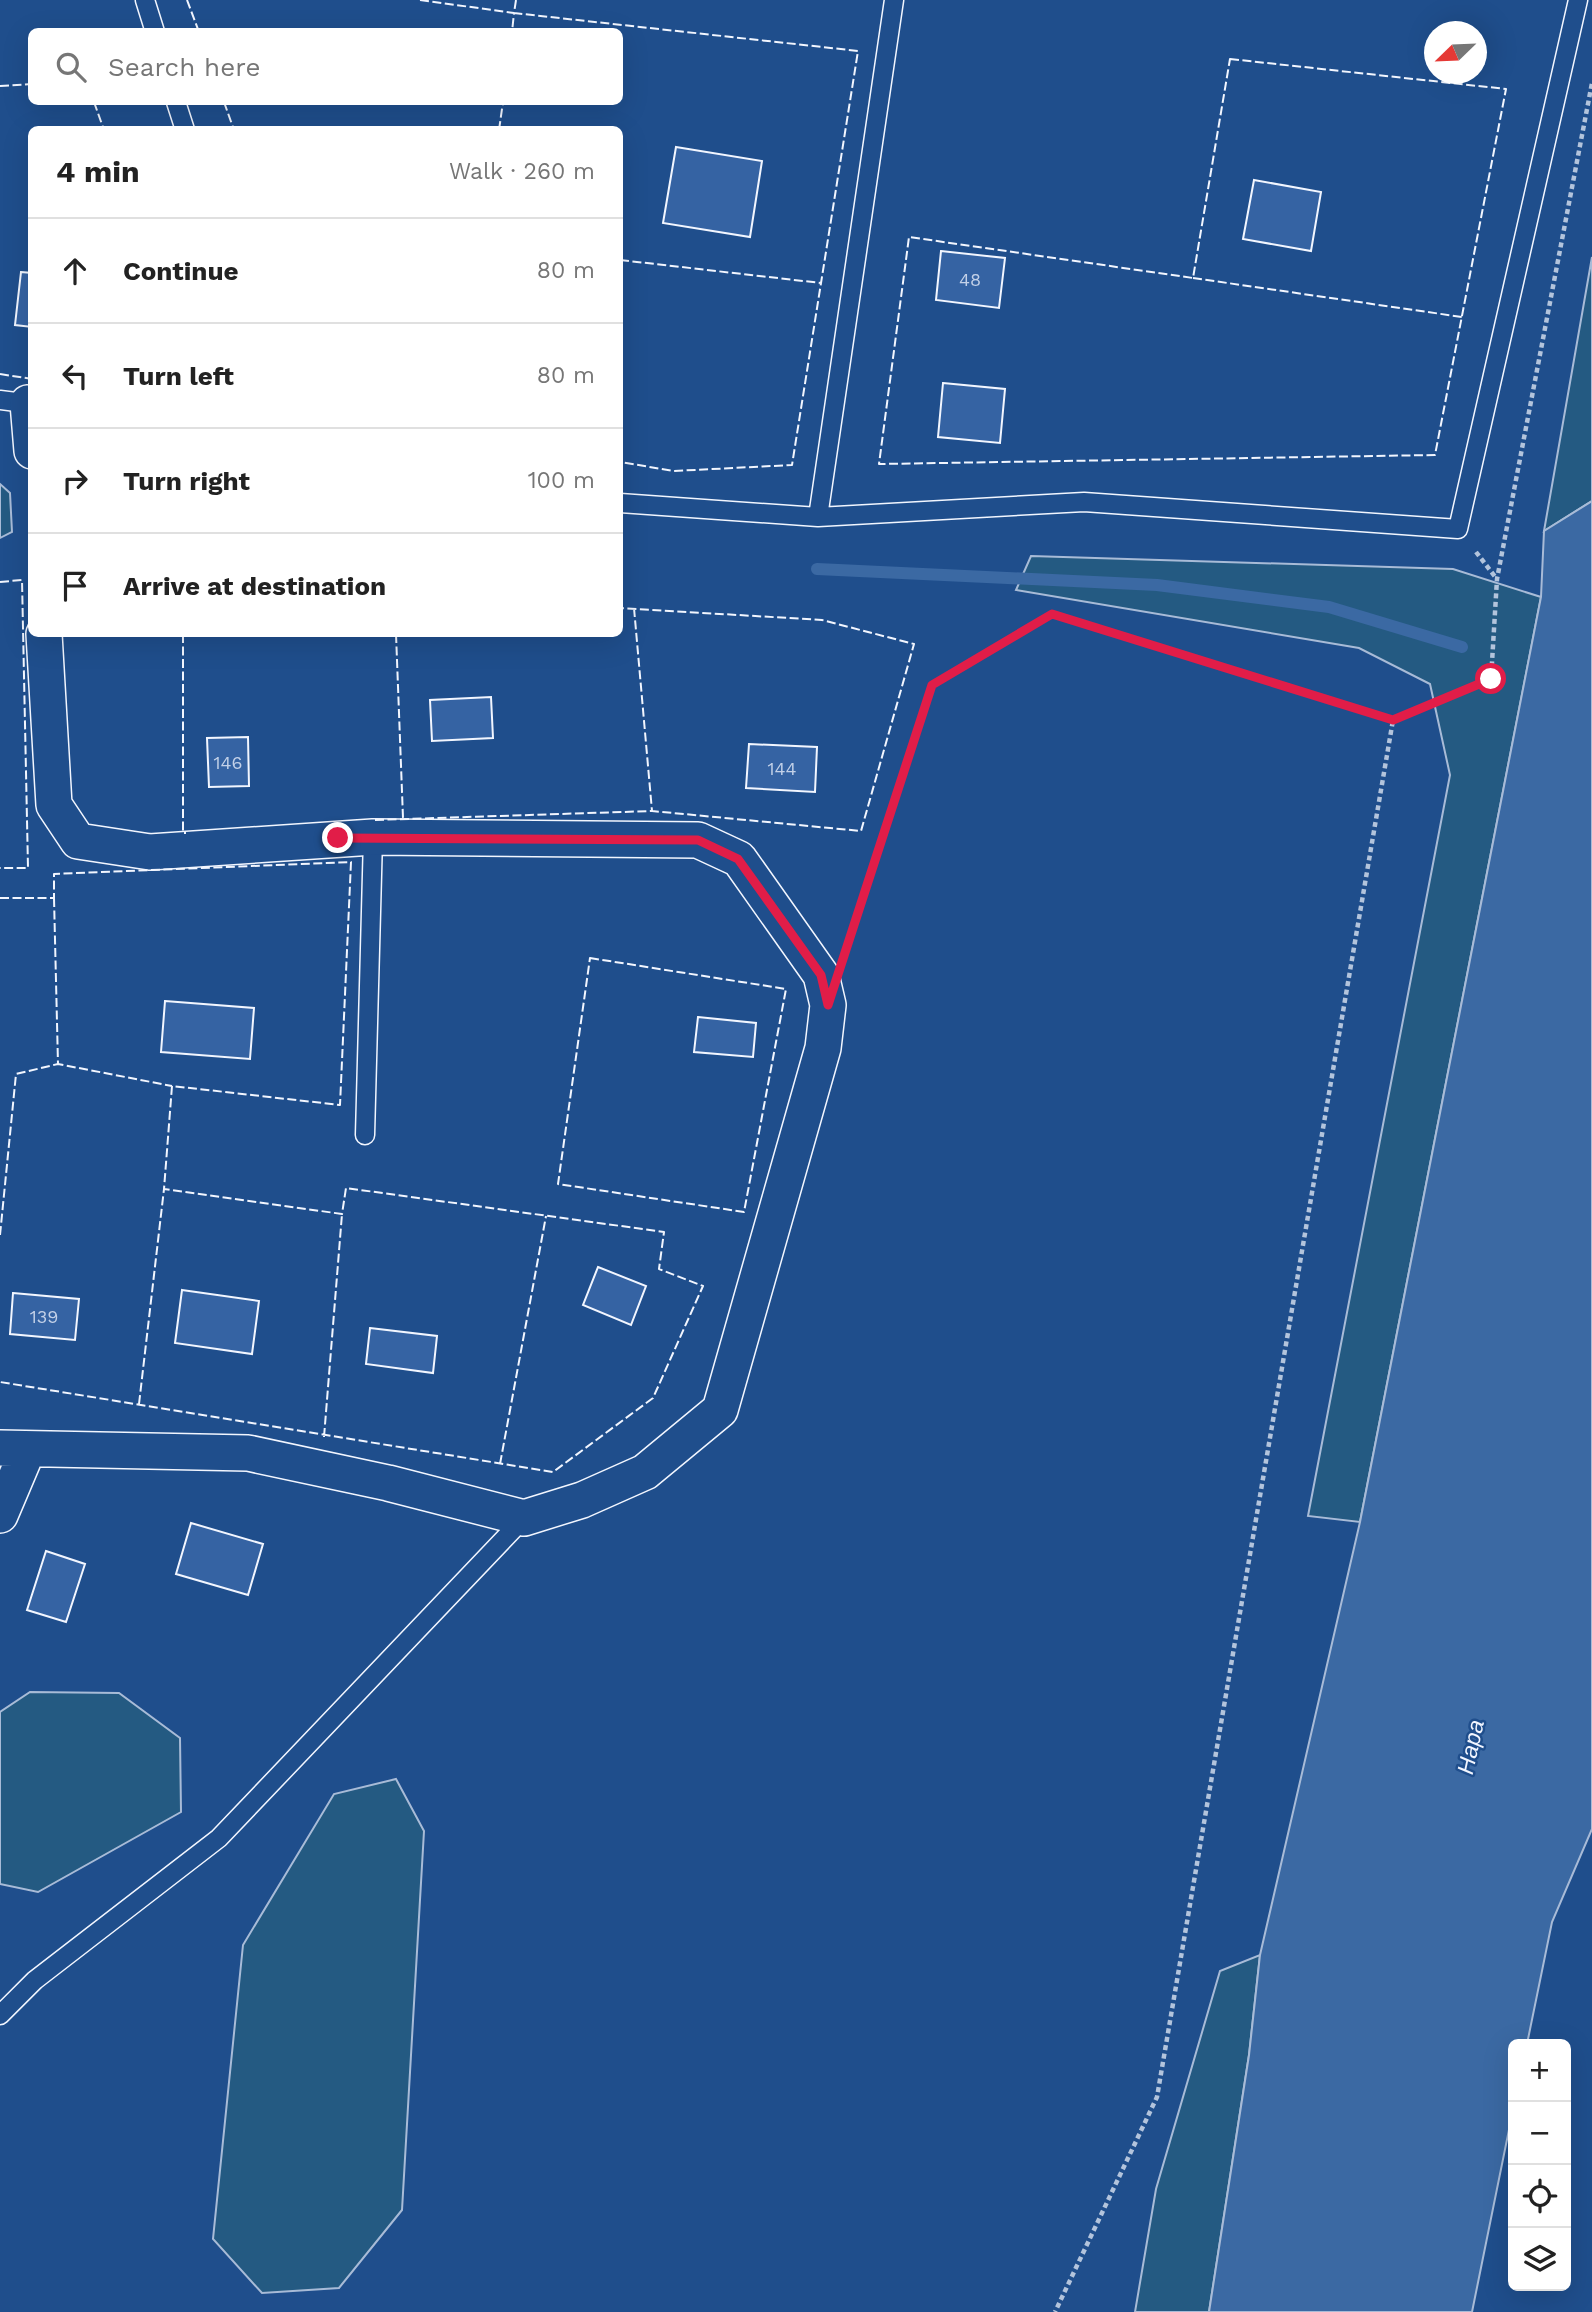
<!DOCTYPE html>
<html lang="en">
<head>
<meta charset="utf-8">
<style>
  :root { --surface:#fff; --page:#f2f2f2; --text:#222; --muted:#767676; --line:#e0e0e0 }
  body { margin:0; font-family:"Work Sans",sans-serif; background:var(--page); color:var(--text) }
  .controls { position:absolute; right:21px; bottom:21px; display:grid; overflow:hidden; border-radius:10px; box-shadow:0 7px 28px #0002 }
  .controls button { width:63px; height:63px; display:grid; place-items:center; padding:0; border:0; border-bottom:2px solid var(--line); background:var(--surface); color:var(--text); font:35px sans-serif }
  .compass { position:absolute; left:1424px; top:21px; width:63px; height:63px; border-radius:50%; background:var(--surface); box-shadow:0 7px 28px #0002; rotate:247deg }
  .stop { position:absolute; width:21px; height:21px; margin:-16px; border:5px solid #e11d48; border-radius:50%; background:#fff }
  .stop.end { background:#e11d48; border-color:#fff; box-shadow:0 2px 7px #0008 }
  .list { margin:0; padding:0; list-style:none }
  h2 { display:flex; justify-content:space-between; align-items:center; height:91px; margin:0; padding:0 28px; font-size:30px }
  h2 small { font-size:23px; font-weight:400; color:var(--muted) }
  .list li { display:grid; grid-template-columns:46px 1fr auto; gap:21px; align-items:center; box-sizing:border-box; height:105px; padding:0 28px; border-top:2px solid var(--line) }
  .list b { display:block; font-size:26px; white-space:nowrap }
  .list em { font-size:23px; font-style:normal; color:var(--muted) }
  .icon { flex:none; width:38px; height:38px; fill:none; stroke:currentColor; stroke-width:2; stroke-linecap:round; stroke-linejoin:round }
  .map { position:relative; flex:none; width:1592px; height:2312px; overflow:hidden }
  .search { position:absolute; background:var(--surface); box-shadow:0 7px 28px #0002; left:28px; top:28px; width:595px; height:77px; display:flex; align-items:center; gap:18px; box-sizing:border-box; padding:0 24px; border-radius:10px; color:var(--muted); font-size:26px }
  .panel { position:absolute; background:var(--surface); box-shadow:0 7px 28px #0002; left:28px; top:126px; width:595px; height:511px; border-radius:10px }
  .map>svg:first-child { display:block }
  .green { fill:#245a82; stroke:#a8bbd7; stroke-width:2 }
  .water { fill:#3b69a3; stroke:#a8bbd7; stroke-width:2 }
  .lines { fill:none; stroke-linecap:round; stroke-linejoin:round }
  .stream { stroke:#3b69a3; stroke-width:12 }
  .building { fill:#3563a3; stroke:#f2f6ff; stroke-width:2 }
  .lane-casing { stroke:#f2f6ff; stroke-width:21 }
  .street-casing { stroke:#f2f6ff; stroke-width:38 }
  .path { stroke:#b3c4dc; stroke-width:4.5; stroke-dasharray:5 3.5; stroke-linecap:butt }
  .lane { stroke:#1f4e8c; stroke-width:18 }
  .street { stroke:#1f4e8c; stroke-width:35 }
  .fence { stroke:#f2f6ff; stroke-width:2; stroke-dasharray:9 3.5; stroke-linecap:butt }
  .route { stroke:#e11d48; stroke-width:9 }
  .labels { text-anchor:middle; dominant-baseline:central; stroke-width:5; stroke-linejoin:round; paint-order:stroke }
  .number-label { font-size:18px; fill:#c3d1e8 }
  .water-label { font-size:23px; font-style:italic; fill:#f2f6ff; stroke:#1f4e8c }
</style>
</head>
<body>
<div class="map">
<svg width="1592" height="2312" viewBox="0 0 1592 2312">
  <rect width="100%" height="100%" fill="#1f4e8c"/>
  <path class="green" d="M 1592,257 L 1592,501 L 1544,531 Z
    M 0,484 L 10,493 L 12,532 L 0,538 Z
    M 1031,556 L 1453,569 L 1541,597 L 1360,1522 L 1308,1516 L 1450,775 L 1430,684 L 1359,648 L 1016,590 Z
    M 30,1692 L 119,1693 L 180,1738 L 181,1812 L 38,1892 L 0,1884 L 0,1712 Z
    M 396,1779 L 424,1831 L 402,2210 L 339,2288 L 262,2293 L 213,2239 L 243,1945 L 334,1794 Z
    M 1260,1955 L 1249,2055 L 1209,2312 L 1135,2312 L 1156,2189 L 1220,1971 Z"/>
  <path class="water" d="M 1592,501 L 1592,1829 L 1552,1922 L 1527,2044 L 1513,2044 L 1513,2110 L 1472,2312 L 1209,2312 L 1249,2055 L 1260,1955 L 1360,1522 L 1541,597 L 1544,531 Z"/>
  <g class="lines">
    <path class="stream" d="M 817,569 L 1157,585 L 1329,607 L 1462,647"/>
  </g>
  <path class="building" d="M 676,147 L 762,161 L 750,237 L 663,223 Z
    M 1254,180 L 1321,192 L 1311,251 L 1243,239 Z
    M 941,251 L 1005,258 L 999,308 L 936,300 Z
    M 21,272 L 32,273 L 32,327 L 15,325 Z
    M 943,383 L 1005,389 L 1000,443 L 938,437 Z
    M 491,697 L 493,738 L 432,741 L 430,700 Z
    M 248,737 L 249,786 L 209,787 L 207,738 Z
    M 749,744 L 817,747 L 815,792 L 746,788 Z
    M 165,1001 L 254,1008 L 250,1059 L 161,1052 Z
    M 698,1017 L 756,1023 L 753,1057 L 694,1052 Z
    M 598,1267 L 646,1286 L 631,1325 L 583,1305 Z
    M 182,1290 L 259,1301 L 252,1354 L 175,1343 Z
    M 13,1293 L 79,1299 L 75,1340 L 10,1334 Z
    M 370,1328 L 437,1336 L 433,1373 L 366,1364 Z
    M 191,1523 L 263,1544 L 248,1595 L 176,1574 Z
    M 46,1551 L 85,1564 L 66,1622 L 27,1610 Z"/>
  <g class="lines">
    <g class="lane-casing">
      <path id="lane" d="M 145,0 L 155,32
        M 894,0 L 818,517 L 1084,502 L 1458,529 L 1578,0
        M 176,102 L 185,130
        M 0,400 L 32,404
        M 620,503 L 818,517
        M 365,1135 L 373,837
        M 0,2015 L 35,1980 L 219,1838 L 524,1518"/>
    </g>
    <g class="street-casing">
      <path id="street" d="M 28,403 L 32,451
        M 0,1448 L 248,1453 L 388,1483 L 524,1518 L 582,1500 L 645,1472 L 720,1410 L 823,1048 L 828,1005 L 821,975 L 739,859 L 698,840 L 373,837 L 150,852 L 78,841 L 54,805 L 44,634
        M 0,1515 L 28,1449"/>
    </g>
    <path class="path" d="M 1476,552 L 1496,578
      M 1393,720 L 1491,679 L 1497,579 L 1592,83
      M 847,947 L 932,685 L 1052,614 L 1393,720 L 1157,2097 L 1055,2312"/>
    <use href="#lane" class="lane"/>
    <use href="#street" class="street"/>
    <path class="fence" d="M 187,0 L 199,32
      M 420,0 L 514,13 L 512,32
      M 516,0 L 514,13 L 858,51 L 792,465 L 674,471 L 620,462
      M 1230,59 L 1506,89 L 1435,455 L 879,464 L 909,237 L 1193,278 Z
      M 0,86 L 32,84
      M 94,102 L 104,130
      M 224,102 L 234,130
      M 499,130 L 503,102
      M 620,260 L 821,283
      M 1193,278 L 1462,317
      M 0,374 L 32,379
      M 0,582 L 22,580 L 28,868 L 0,868
      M 634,608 L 652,811
      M 183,634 L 183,833 L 186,833
      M 396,634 L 403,818
      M 375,820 L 652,811 L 861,831 L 914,644 L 822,620 L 620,608
      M 0,898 L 54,898 L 54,874 L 351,862 L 340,1105 L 172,1086 L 164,1189 L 342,1214 L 346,1188 L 664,1232 L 659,1269 L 703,1286 L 653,1398 L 553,1472 L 0,1382
      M 54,898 L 58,1064 L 172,1086
      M 590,958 L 786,989 L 744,1212 L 558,1184 Z
      M 0,1235 L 16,1074 L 58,1064
      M 139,1404 L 164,1189
      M 324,1437 L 342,1214
      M 500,1464 L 546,1216"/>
  </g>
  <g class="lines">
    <path class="route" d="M 338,838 L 698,840 L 738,859 L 821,975 L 828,1005 L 932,685 L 1052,614 L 1393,720 L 1491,679"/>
  </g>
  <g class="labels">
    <g class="number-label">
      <text x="970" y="279">48</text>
      <text x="228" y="762">146</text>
      <text x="782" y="768">144</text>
      <text x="44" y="1316">139</text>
    </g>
    <g class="water-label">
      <text transform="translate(1471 1747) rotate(-78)">Нара</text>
    </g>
  </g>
</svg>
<div class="controls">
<button>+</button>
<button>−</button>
<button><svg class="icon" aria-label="locate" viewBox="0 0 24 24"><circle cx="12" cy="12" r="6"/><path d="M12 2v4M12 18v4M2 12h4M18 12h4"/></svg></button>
<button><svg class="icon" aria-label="layers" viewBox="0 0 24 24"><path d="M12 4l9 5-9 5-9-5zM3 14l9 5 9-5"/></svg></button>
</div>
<svg class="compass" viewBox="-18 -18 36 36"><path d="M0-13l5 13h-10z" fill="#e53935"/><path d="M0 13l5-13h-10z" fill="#767676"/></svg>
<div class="stop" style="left:1491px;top:679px"></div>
<div class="stop end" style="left:338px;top:838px"></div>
<div class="search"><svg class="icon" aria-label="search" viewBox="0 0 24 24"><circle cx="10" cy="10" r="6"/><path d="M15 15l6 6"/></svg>Search here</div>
<section class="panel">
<h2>4 min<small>Walk · 260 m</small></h2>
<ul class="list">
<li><svg class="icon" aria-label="ahead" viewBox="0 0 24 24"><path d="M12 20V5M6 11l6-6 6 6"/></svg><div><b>Continue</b></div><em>80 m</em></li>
<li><svg class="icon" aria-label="left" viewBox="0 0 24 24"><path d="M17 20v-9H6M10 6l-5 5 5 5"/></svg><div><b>Turn left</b></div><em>80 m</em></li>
<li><svg class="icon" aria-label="right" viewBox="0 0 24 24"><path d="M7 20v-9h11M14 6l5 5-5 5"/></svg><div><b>Turn right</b></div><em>100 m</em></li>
<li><svg class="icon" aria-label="arrive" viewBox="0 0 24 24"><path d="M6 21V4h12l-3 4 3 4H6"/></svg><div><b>Arrive at destination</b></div></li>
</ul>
</section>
</div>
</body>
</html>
